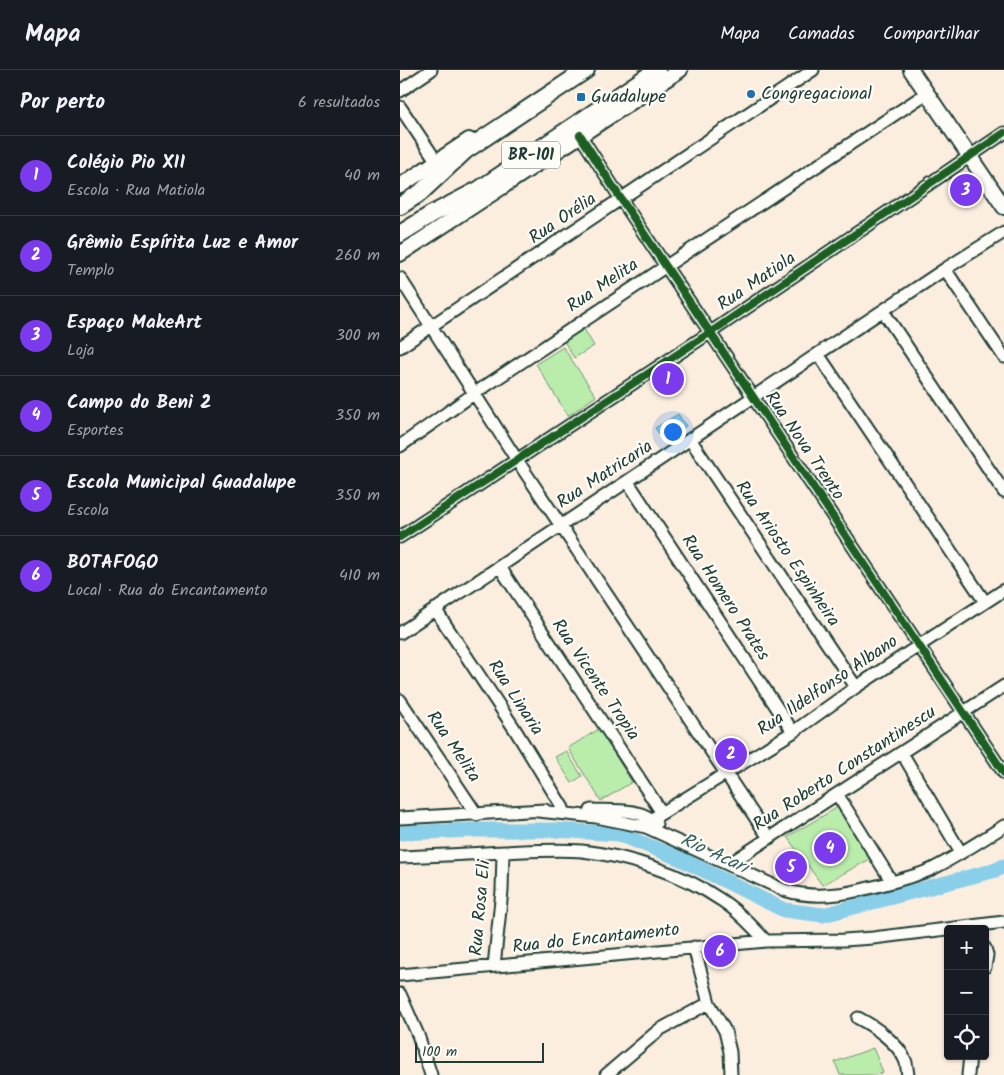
<!DOCTYPE html>
<html lang="pt">
<head>
<meta charset="utf-8">
<style>
  :root { --surface:#171b24; --page:#20242c; --text:#f1f3f6; --muted:#9ea1a6; --line:#363941; --accent:#7c3aed }
  body { margin:0; font-family:Kalam,sans-serif; background:var(--page); color:var(--text) }
  .controls { position:absolute; right:15px; bottom:15px; display:grid; overflow:hidden; border-radius:5px; box-shadow:0 1px 4px #0004 }
  .controls button { width:45px; height:45px; display:grid; place-items:center; padding:0; border:0; border-bottom:1px solid var(--line); background:var(--surface); color:var(--text); font:25px sans-serif }
  .scale { position:absolute; left:15px; bottom:12px; width:129px; box-sizing:border-box; padding-left:5px; border:2px solid #1f3d34; border-top:0; font-size:14px; line-height:18px; white-space:nowrap; color:#1f3d34; -webkit-text-stroke:4px #fdfcf7; paint-order:stroke }
  .you { position:absolute; left:272px; top:361px; width:18px; height:18px; margin:-12px; border:4px solid #fff; border-radius:50%; background:#1a73e8; box-shadow:0 0 0 8px #1a73e833 }
  .badge { display:grid; place-items:center; width:32px; height:32px; border-radius:50%; background:var(--accent); color:#fff; font-size:16px; font-weight:700 }
  .pin { position:absolute; translate:-50% -50%; border:2px solid #fff; box-shadow:0 1px 5px #0006 }
  .list { margin:0; padding:0; list-style:none }
  h2 { display:flex; justify-content:space-between; align-items:center; height:65px; margin:0; padding:0 20px; font-size:21px }
  h2 small { font-size:16px; font-weight:400; color:var(--muted) }
  .list li { display:grid; grid-template-columns:32px 1fr auto; gap:15px; align-items:center; box-sizing:border-box; height:80px; padding:0 20px; border-top:1px solid var(--line) }
  .list b { display:block; font-size:19px; white-space:nowrap }
  .list p { margin:0; font-size:16px; white-space:nowrap; color:var(--muted) }
  .list em { font-size:16px; font-style:normal; color:var(--muted) }
  .icon { flex:none; width:28px; height:28px; fill:none; stroke:currentColor; stroke-width:2; stroke-linecap:round; stroke-linejoin:round }
  .map { position:relative; flex:none; width:604px; height:1005px; overflow:hidden }
  header { display:flex; align-items:center; gap:30px; box-sizing:border-box; height:70px; padding:0 25px; background:var(--surface); border-bottom:1px solid var(--line) }
  header strong { font-size:24px }
  nav { display:flex; gap:28px; margin-inline-start:auto; font-size:18px }
  main { display:flex }
  aside { flex:1; background:var(--surface) }
  .map>svg:first-child { display:block }
  .green { fill:#baecac; stroke:#6c9470 }
  .water { fill:#89cfea; stroke:#5f95a1 }
  .lines { fill:none; stroke-linecap:round; stroke-linejoin:round }
  .river { stroke:#89cfea; stroke-width:15 }
  .minor-casing { stroke:#1f3d34; stroke-width:15 }
  .major-casing { stroke:#1f3d34; stroke-width:18 }
  .highway-casing { stroke:#1f3d34; stroke-width:20 }
  .minor { stroke:#fdfcf7; stroke-width:11 }
  .major { stroke:#fdfcf7; stroke-width:14 }
  .highway { stroke:#fdfcf7; stroke-width:16 }
  .cycleway-casing { stroke:#fdfcf7; stroke-width:11 }
  .cycleway { stroke:#1b5e20; stroke-width:8 }
  .poi-dot { fill:#1f6fb2; stroke:#fdfcf7; stroke-width:2 }
  .labels { text-anchor:middle; dominant-baseline:central; stroke-width:4.5; stroke-linejoin:round; paint-order:stroke }
  .shield { fill:#fdfcf7; stroke:#62766e; stroke-width:1 }
  .shield-label { font-size:16px; font-weight:bold; fill:#1f3d34 }
  .poi-label { font-size:18px; fill:#1f3d34; stroke:#fdfcf7; text-anchor:start }
  .street-label { font-size:18px; fill:#1f3d34; stroke:#fdfcf7 }
  .water-label { font-size:19px; font-style:italic; fill:#3a6262; stroke:#fdfcf7 }
</style>
</head>
<body>
<header>
<strong>Mapa</strong>
<nav><a>Mapa</a><a>Camadas</a><a>Compartilhar</a></nav>
</header>
<main>
<aside>
<h2>Por perto<small>6 resultados</small></h2>
<ul class="list">
<li><span class="badge">1</span><div><b>Colégio Pio XII</b><p>Escola · Rua Matiola</p></div><em>40 m</em></li>
<li><span class="badge">2</span><div><b>Grêmio Espírita Luz e Amor</b><p>Templo</p></div><em>260 m</em></li>
<li><span class="badge">3</span><div><b>Espaço MakeArt</b><p>Loja</p></div><em>300 m</em></li>
<li><span class="badge">4</span><div><b>Campo do Beni 2</b><p>Esportes</p></div><em>350 m</em></li>
<li><span class="badge">5</span><div><b>Escola Municipal Guadalupe</b><p>Escola</p></div><em>350 m</em></li>
<li><span class="badge">6</span><div><b>BOTAFOGO</b><p>Local · Rua do Encantamento</p></div><em>410 m</em></li>
</ul>
</aside>
<div class="map">
<svg width="604" height="1005" viewBox="0 0 604 1005">
  <rect width="100%" height="100%" fill="#fceedf"/>
  <filter id="ink" filterUnits="userSpaceOnUse"><feTurbulence type="fractalNoise" baseFrequency=".02" numOctaves="2"/><feDisplacementMap in="SourceGraphic" scale="10" xChannelSelector="R" yChannelSelector="G"/><feConvolveMatrix kernelMatrix="1 2 1 2 8 2 1 2 1" color-interpolation-filters="sRGB"/></filter>
  <g filter="url(#ink)">
    <path class="green" d="M 184,259 L 194,276 L 174,288 L 164,271 Z
      M 163,277 L 196,326 L 168,346 L 136,294 Z
      M 199,659 L 232,712 L 201,731 L 168,678 Z
      M 166,681 L 182,706 L 172,713 L 155,687 Z
      M 438,737 L 472,788 L 422,815 L 387,767 Z
      M 473,978 L 483,1002 L 476,1005 L 440,1005 L 435,992 Z"/>
    <path class="water" d="M 278,344 L 286,356 L 264,371 L 255,358 Z"/>
    <g class="lines">
      <path class="river" d="M 0,763 L 76,760 L 154,760 L 219,764 L 281,789 L 384,840 L 423,845 L 596,800 L 604,796"/>
      <g class="minor-casing">
        <path id="minor" d="M 0,21 L 31,0
          M 0,37 L 37,92
          M 180,65 L 221,129 L 604,703
          M 545,199 L 604,287
          M 0,208 L 117,390 L 369,768
          M 483,241 L 604,422
          M 0,277 L 413,0
          M 418,284 L 585,532
          M 290,369 L 456,617
          M 0,376 L 75,323 L 527,23
          M 228,412 L 393,662
          M 0,467 L 311,262 L 604,63
          M 100,496 L 105,505 L 262,743
          M 35,539 L 114,658 L 163,738
          M 0,563 L 545,199 L 604,162
          M 0,630 L 77,745
          M 502,683 L 561,783
          M 437,724 L 492,812
          M 191,740 C 211,741 242,737 256,754
          M 138,741 L 196,747 L 246,757 L 384,820 C 422,832 459,821 496,811 C 509,807 523,804 536,797 C 559,785 582,770 604,756
          M 0,748 L 145,740
          M 246,757 L 252,749 L 262,743 L 393,662 L 456,617 L 604,520
          M 0,787 C 34,786 68,784 103,782 C 129,781 156,779 182,781 C 228,786 283,804 321,830 C 338,841 352,856 366,871
          M 329,794 L 604,616
          M 294,877 L 309,933 L 325,961 L 330,982 L 331,1005
          M 585,878 L 587,885 L 585,897
          M 94,896 L 102,821 L 103,782
          M 0,905 L 366,871 L 444,870 L 473,868 L 604,852
          M 0,924 L 18,965 L 31,1005
          M 458,948 C 474,956 498,973 505,990 C 507,994 507,1000 508,1005
          M 206,1005 L 259,960 L 309,933
          M 568,1005 L 570,986"/>
      </g>
      <g class="major-casing">
        <path id="major" d="M 511,0 L 604,137
          M 0,116 L 69,70
          M 0,184 L 280,0"/>
      </g>
      <g class="highway-casing">
        <path id="highway" d="M 0,136 L 20,123 L 66,80 L 186,0
          M 0,164 L 32,144 L 80,119 L 257,0"/>
      </g>
      <use href="#minor" class="minor"/>
      <use href="#major" class="major"/>
      <use href="#highway" class="highway"/>
      <g class="cycleway-casing">
        <path id="cycleway" d="M 180,65 L 221,129 L 604,703
          M 0,467 L 311,262 L 604,63"/>
      </g>
      <use href="#cycleway" class="cycleway"/>
    </g>
  </g>
  <g class="poi-dot">
    <circle cx="351" cy="24" r="5"/>
    <rect x="176" y="22" width="10" height="10" rx="2.5"/>
  </g>
  <g class="labels">
    <rect class="shield" x="102" y="71.5" width="58" height="27" rx="4"/>
    <g class="shield-label">
      <text x="131" y="85">BR-101</text>
    </g>
    <g class="poi-label">
      <text x="361" y="24">Congregacional</text>
      <text x="191" y="27">Guadalupe</text>
    </g>
    <g class="street-label">
      <text transform="translate(163 149) rotate(-34)">Rua Orélia</text>
      <text transform="translate(357 212) rotate(-34)">Rua Matiola</text>
      <text transform="translate(203 216) rotate(-34)">Rua Melita</text>
      <text transform="translate(404 376) rotate(56)">Rua Nova Trento</text>
      <text transform="translate(205 405) rotate(-33)">Rua Matricaria</text>
      <text transform="translate(387 484) rotate(56)">Rua Ariosto Espinheira</text>
      <text transform="translate(325 528) rotate(57)">Rua Homero Prates</text>
      <text transform="translate(195 610) rotate(56)">Rua Vicente Tropia</text>
      <text transform="translate(428 616) rotate(-34)">Rua Ildelfonso Albano</text>
      <text transform="translate(115 628) rotate(57)">Rua Linaria</text>
      <text transform="translate(53 677) rotate(56)">Rua Melita</text>
      <text transform="translate(445 699) rotate(-33)">Rua Roberto Constantinescu</text>
      <text transform="translate(81 838) rotate(-85)">Rua Rosa Eli</text>
      <text transform="translate(196 869) rotate(-6)">Rua do Encantamento</text>
    </g>
    <g class="water-label">
      <text transform="translate(314 784) rotate(25)">Rio Acari</text>
    </g>
  </g>
</svg>
<div class="controls">
<button>+</button>
<button>−</button>
<button><svg class="icon" aria-label="locate" viewBox="0 0 24 24"><circle cx="12" cy="12" r="6"/><path d="M12 2v4M12 18v4M2 12h4M18 12h4"/></svg></button>
</div>
<div class="scale">100 m</div>
<div class="you"></div>
<div class="pin badge" style="left:268px;top:309px">1</div>
<div class="pin badge" style="left:331px;top:684px">2</div>
<div class="pin badge" style="left:566px;top:120px">3</div>
<div class="pin badge" style="left:430px;top:778px">4</div>
<div class="pin badge" style="left:391px;top:797px">5</div>
<div class="pin badge" style="left:320px;top:881px">6</div>
</div>
</main>
</body>
</html>
